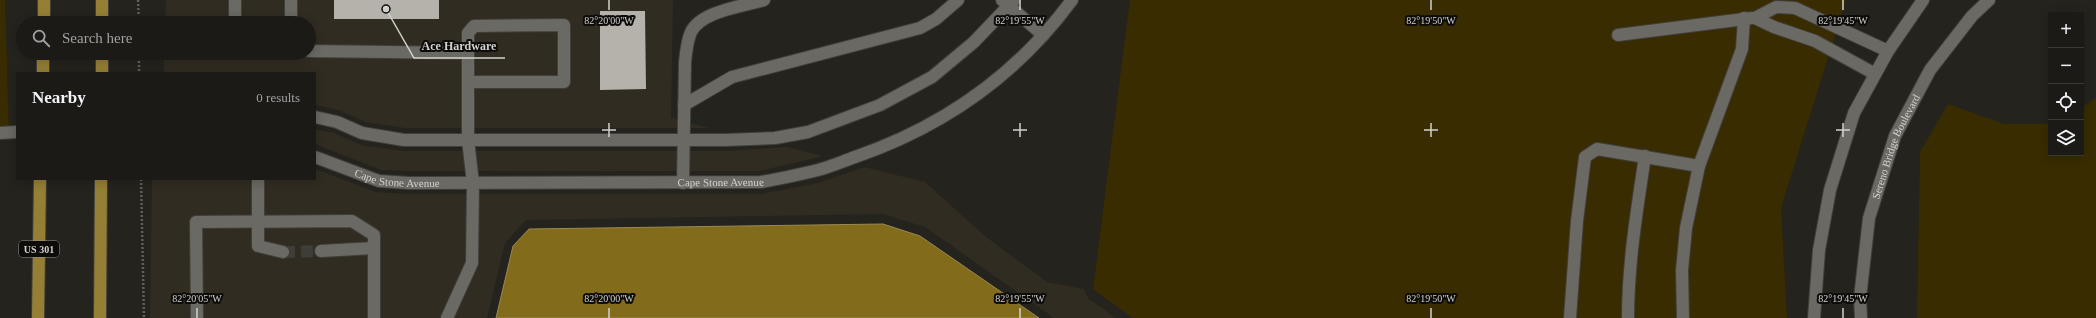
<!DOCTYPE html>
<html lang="en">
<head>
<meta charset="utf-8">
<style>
  :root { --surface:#1b1a16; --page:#24231f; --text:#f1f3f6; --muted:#a0a1a1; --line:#393835 }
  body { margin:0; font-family:Georgia,serif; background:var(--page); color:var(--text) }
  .controls { position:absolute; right:12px; top:12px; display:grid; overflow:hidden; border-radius:0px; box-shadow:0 2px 10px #0003 }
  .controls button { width:36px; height:36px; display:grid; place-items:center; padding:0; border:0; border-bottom:1px solid var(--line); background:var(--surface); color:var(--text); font:20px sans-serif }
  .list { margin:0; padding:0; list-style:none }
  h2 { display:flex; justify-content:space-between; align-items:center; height:52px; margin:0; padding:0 16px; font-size:17px }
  h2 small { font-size:13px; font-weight:400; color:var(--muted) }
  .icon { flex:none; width:22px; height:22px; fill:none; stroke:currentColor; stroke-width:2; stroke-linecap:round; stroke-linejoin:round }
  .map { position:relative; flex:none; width:2096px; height:318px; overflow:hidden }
  .search { position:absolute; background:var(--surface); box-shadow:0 2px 10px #0003; left:16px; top:16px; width:300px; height:44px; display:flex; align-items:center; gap:10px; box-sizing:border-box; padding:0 14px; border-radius:22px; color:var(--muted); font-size:15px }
  .panel { position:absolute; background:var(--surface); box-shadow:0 2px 10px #0003; left:16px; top:72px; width:300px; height:108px; border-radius:0px }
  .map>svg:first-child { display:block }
  .built { fill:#302c22 }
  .green { fill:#392c00 }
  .water { fill:#826b1b; stroke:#9a8a51 }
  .building { fill:#b4b2ab }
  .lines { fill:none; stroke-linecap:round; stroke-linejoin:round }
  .minor-tunnel { stroke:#3e3d38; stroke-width:12; stroke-dasharray:12 6; stroke-linecap:butt }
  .minor-casing { stroke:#413f3b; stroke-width:14 }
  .major-casing { stroke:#413f3b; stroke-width:14 }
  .path { stroke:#61605b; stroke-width:2.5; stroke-dasharray:2 2; stroke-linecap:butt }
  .minor { stroke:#6b6963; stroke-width:12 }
  .major { stroke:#947f35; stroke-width:12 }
  .ticks { fill:none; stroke:#d2d1ce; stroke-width:1.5 }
  .labels { text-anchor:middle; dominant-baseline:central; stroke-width:4; stroke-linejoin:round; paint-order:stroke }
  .shield { fill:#0d0c0a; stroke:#979693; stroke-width:1 }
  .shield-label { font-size:10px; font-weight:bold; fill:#d2d1ce }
  .street-label { font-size:11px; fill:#d2d1ce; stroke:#0d0c0a }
  .ticks-label { font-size:10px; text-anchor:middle; fill:#d2d1ce; stroke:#0d0c0a; stroke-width:4; stroke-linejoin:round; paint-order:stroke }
  .leader { fill:none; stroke:#d2d1ce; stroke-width:1.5 }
  .callout-dot { fill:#d2d1ce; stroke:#0d0c0a; stroke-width:1.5 }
  .callout-label { font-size:12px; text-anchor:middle; font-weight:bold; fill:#d2d1ce; stroke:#0d0c0a; stroke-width:4; stroke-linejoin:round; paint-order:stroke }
</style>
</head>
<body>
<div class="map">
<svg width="2096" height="318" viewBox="0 0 2096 318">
  <rect width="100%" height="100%" fill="#24231d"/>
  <path class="built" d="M 166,0 L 673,0 L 671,118 L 709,128 L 405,128 L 365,122 L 339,110 L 315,105 L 315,73 L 164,73 L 164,53 L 309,53 L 309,23 L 165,23 Z
    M 315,129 L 334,133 L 361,145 L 404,151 L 725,151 L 787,147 L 823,156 L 760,171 L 409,171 L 381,170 L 315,144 Z
    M 864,167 L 925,182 L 986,237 L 1047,282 L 1084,289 L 1088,298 L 1116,318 L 1054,318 L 925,227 L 883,214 L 526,220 L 505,243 L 487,318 L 150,318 L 152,179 L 315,179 L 315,169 L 376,192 L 408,194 L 761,194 L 818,183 Z"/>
  <path class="green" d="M 0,0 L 5,0 L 9,132 L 0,132 Z
    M 1130,0 L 1846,0 L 1781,208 L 1787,318 L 1133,318 L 1093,289 Z
    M 2096,98 L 2096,318 L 1917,318 L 1920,152 L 1948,104 L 2004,124 L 2046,124 L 2051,121 L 2051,153 L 2081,153 L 2081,108 Z"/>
  <path class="water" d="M 883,224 L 920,236 L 1039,318 L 496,318 L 513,246 L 529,229 Z"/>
  <path class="building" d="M 334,0 L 439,0 L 439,19 L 334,19 Z
    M 600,11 L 645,11 L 646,89 L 600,90 Z"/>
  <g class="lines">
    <path class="minor-tunnel" d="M 283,252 L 321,251"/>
    <g class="minor-casing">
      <g id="minor">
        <path d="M 1002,0 L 1043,35"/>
        <path d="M 235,23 L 235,0"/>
        <path d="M 291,23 L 291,0"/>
        <path d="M 1618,35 L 1752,18"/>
        <path d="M 309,51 L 468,53"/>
        <path d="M 1875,74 L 1815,41 L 1774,27 L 1755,18 L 1776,7 L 1795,8 L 1888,51"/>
        <path d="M 684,105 L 732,77 L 920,28 L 936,19 L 958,0"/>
        <path d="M 315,117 L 337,122 L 362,133 L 404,140 L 725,140 L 775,138 L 808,132 L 880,105 L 932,77 L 974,42 L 1014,0"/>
        <path d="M 0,133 L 17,132"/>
        <path id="s1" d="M 315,157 L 379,181 L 409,183 L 761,182 C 779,179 797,175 814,171 C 828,168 841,162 855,157 C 942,127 1016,76 1072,0"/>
        <path d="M 258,179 L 258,246 L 283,252"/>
        <path d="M 683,183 L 685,62 C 686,52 687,41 691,32 C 701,11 744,6 764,0"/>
        <path d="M 321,251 L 374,248"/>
        <path d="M 197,318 L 196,222 L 352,221 L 374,235 L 374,318"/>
        <path d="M 447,318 L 472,263 L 473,183 L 468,140 L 468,33 L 474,26 L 564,25 L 564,82 L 468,82"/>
        <path d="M 1570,318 L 1577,221 L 1585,157 L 1597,149 L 1699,166"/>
        <path d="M 1628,318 C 1628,263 1637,210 1645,156"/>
        <path d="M 1683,318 L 1682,270 L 1686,228 L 1699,166 L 1742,49 L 1744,18"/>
        <path d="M 1814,318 L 1819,250 L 1830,190 L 1854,113 L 1888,51 L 1923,0"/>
        <path id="s2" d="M 1861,318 L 1860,298 L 1869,218 L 1895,136 L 1930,70 L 1972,16 L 1989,0"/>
      </g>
    </g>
    <g class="major-casing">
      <path id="major" d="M 44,23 L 44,0
        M 102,23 L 102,0
        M 43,73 L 43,53
        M 102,73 L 102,53
        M 38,318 L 40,179
        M 100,318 L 101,179"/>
    </g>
    <path class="path" d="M 138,0 L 139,23
      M 139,53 L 139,73
      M 141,179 L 144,318"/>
    <use href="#minor" class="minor"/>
    <use href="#major" class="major"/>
  </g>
  <path class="ticks" d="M 609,0 L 609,10M 1020,0 L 1020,10M 1431,0 L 1431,10M 1843,0 L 1843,10M 609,123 L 609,137M 1020,123 L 1020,137M 1431,123 L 1431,137M 1843,123 L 1843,137M 602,130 L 616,130M 1013,130 L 1027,130M 1424,130 L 1438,130M 1836,130 L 1850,130M 197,308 L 197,318M 609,308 L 609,318M 1020,308 L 1020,318M 1431,308 L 1431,318M 1843,308 L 1843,318"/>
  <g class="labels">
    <rect class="shield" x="19" y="241" width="40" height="16" rx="3"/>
    <g class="shield-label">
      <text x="39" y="249">US 301</text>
    </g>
    <g class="street-label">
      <text stroke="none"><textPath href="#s2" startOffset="177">Sereno Bridge Boulevard</textPath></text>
      <text stroke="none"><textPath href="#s1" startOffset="86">Cape Stone Avenue</textPath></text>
      <text stroke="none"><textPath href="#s1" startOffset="410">Cape Stone Avenue</textPath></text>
    </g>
  </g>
  <g class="ticks-label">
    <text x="609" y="24">82°20'00"W</text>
    <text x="1020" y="24">82°19'55"W</text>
    <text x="1431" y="24">82°19'50"W</text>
    <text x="1843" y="24">82°19'45"W</text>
    <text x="197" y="302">82°20'05"W</text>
    <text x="609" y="302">82°20'00"W</text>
    <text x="1020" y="302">82°19'55"W</text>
    <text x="1431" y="302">82°19'50"W</text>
    <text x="1843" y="302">82°19'45"W</text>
  </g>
  <path class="leader" d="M386 9L414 58H505"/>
  <circle class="callout-dot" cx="386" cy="9" r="4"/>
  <g class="callout-label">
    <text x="459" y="50">Ace Hardware</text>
  </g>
</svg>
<div class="controls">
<button>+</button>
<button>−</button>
<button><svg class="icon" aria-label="locate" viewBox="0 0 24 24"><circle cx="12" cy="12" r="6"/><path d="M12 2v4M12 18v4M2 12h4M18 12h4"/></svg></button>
<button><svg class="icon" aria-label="layers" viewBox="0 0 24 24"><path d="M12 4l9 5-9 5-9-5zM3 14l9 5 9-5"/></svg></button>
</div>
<div class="search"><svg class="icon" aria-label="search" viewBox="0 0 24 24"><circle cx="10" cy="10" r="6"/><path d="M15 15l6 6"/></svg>Search here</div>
<section class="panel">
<h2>Nearby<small>0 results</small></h2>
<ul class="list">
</ul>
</section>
</div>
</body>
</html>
